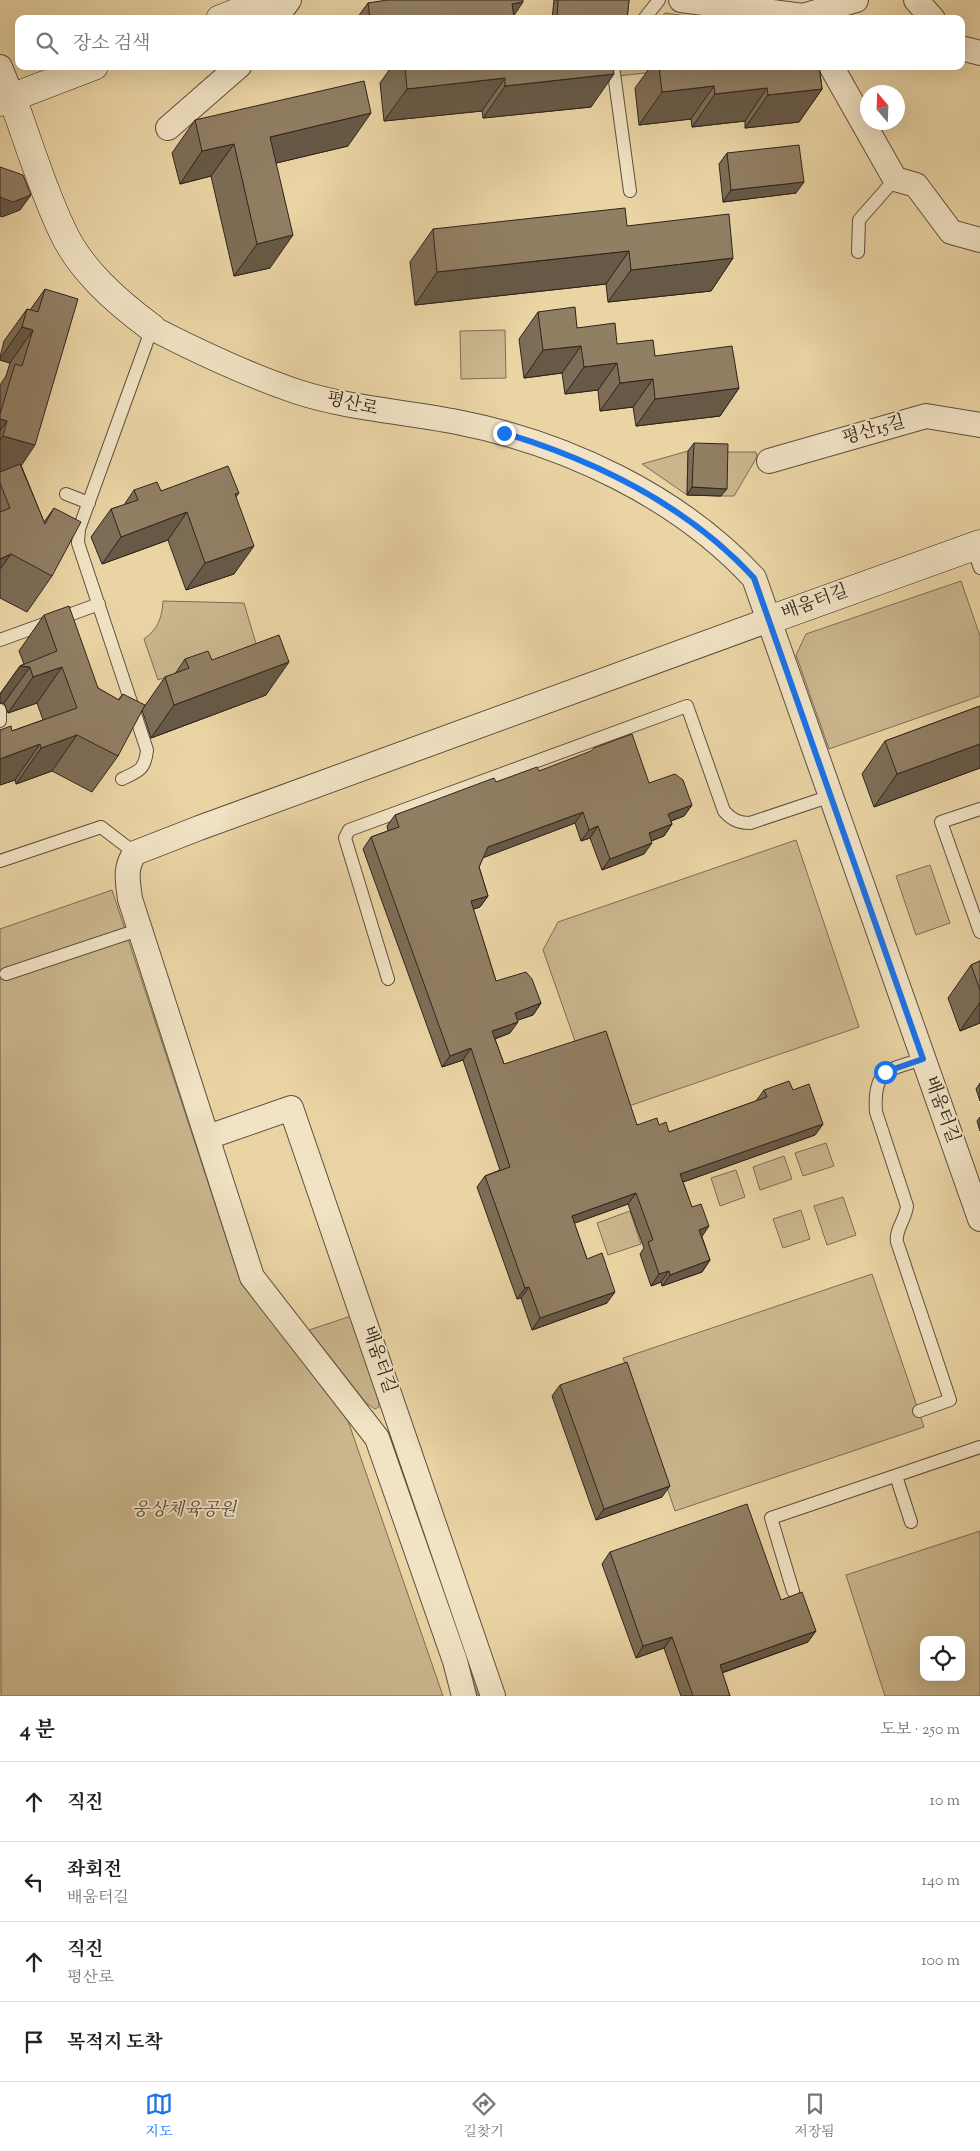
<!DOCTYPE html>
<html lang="ko">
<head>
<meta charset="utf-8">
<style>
  :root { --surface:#fff; --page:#f6f6f6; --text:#222; --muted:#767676; --line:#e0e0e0; --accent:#1a73e8 }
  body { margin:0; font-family:"Sorts Mill Goudy","Noto Serif KR",serif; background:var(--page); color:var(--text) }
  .controls { position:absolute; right:15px; bottom:15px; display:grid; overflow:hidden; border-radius:10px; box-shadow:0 5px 20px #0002 }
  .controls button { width:45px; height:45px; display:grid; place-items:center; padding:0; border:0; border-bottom:1px solid var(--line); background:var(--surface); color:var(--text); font:25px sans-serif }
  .compass { position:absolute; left:860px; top:85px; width:45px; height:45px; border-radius:50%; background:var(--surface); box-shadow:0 5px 20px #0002; rotate:341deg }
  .stop { position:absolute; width:15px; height:15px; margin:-11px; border:4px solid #1a73e8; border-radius:50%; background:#fff }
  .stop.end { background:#1a73e8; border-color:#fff; box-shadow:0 1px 5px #0008 }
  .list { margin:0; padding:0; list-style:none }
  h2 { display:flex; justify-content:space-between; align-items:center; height:65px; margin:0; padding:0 20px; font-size:21px }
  h2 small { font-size:16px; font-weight:400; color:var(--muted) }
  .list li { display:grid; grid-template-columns:32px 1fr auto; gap:15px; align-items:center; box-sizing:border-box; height:80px; padding:0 20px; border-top:1px solid var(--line) }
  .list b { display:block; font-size:19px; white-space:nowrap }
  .list p { margin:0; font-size:16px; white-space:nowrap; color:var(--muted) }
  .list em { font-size:16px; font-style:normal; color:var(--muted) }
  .icon { flex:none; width:28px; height:28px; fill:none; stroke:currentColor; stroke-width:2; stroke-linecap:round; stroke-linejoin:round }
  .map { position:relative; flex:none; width:980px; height:1696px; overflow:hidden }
  .search { position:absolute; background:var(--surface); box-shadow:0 5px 20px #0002; left:15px; right:15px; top:15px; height:55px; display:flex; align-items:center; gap:12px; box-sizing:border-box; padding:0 18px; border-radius:10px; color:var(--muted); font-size:19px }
  .sheet { height:385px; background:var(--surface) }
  nav { display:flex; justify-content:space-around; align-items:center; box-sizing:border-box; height:70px; border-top:1px solid var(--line); background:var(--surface); font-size:14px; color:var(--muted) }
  nav a { display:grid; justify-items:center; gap:2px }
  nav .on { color:var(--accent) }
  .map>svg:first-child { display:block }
  .green { fill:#cab68d; stroke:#7d6c56; fill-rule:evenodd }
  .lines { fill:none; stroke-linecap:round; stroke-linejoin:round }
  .lane-casing { stroke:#5e4f40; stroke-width:14 }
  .street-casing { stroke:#5e4f40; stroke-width:26 }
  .secondary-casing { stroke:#30231e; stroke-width:29 }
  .lane { stroke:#f1e3c4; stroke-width:12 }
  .street { stroke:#f1e3c4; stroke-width:24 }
  .secondary { stroke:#f1e3c4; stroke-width:28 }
  .wall { fill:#7d6d56; stroke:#30231e }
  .shaded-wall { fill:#665946; stroke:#30231e }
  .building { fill:#917f64; stroke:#30231e }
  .route { stroke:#1a73e8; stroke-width:6 }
  .labels { text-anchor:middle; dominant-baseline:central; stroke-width:4; stroke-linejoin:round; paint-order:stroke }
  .street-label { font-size:18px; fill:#30231e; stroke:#f1e3c4 }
  .park-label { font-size:18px; font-style:italic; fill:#56483a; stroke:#f1e3c4 }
</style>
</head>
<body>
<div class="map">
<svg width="980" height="1696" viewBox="0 0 980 1696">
  <rect width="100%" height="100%" fill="#ead4a4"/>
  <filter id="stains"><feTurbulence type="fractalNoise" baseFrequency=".004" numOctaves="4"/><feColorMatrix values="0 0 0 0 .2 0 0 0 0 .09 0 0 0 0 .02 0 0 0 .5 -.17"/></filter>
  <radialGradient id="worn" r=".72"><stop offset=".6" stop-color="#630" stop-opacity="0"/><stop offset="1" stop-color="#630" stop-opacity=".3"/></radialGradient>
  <path class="green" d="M 665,13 L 709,19 L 659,19 Z
    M 617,66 L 708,66 L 618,76 Z
    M 505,330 L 506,378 L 461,379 L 460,331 Z
    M 688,451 L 687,495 L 642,464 Z
    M 723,452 L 756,452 L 757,457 L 734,496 L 721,496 Z
    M 961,581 L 980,636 L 980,696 L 829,749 L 796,655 L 806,634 Z
    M 163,601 L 244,603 L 257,647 L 158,680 L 144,639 C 158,629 162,618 163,601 Z
    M 796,840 L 859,1027 L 626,1107 L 576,1044 L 543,950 L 558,922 Z
    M 930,865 L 950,923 L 916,935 L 896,876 Z
    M 112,890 L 241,1283 L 346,1415 L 443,1696 L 1,1696 L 0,929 Z
    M 826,1143 L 834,1166 L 803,1176 L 795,1153 Z
    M 784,1156 L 792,1179 L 760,1190 L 753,1167 Z
    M 736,1170 L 745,1197 L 720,1206 L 711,1178 Z
    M 843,1197 L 856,1235 L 827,1245 L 814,1206 Z
    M 801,1210 L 810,1239 L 783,1248 L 773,1219 Z
    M 630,1211 L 641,1244 L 608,1255 L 597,1223 Z
    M 872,1274 L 924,1427 L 675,1511 L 623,1358 Z
    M 351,1316 L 379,1399 L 379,1407 L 375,1409 L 366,1403 L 309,1330 Z
    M 403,1477 L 407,1478 L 488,1696 L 478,1696 L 400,1481 Z
    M 980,1531 L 980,1696 L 885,1696 L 846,1575 ZM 924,1640 L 961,1640 L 961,1677 L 924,1677 Z"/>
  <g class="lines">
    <g class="lane-casing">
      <path id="lane" d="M 644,19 L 659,0
        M 613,66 L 630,191
        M 858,252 L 859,220 L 895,179
        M 66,494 L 89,503
        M 972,546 L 980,568
        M 0,640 L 99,604
        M 0,710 L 0,721
        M 122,779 C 140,771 145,769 147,750 L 78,543 L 79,529 L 152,328
        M 980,809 L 941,822 L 980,932
        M 0,861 L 101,827 L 135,853
        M 6,974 L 141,929
        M 388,979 L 345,838 L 349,830 L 687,706 L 724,811 C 732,820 739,823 750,823 L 831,796
        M 919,1411 L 950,1400 L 897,1242 C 895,1229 906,1219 907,1206 L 876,1112 C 873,1069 888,1070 923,1059
        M 896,1476 L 911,1522
        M 793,1591 L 771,1518 L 980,1447"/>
    </g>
    <g class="street-casing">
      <path id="street" d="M 681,0 L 803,16 L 856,0
        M 916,0 L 933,19
        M 275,19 L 289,0
        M 961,48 L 980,53
        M 831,66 L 895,179 L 916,185 L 951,232 L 980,240
        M 0,67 L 12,97
        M 168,128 L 239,66
        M 152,328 C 199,352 247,375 298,392 C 351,409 403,411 457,422 C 565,443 678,496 754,578 L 980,1219
        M 769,461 L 926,416 L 980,425
        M 208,1137 L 291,1108 L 493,1696
        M 464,1696 L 455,1661 L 377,1438 L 252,1277 L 130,899 C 128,882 124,868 135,853 L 199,828 L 769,620"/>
    </g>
    <g class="secondary-casing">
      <path id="secondary" d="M 220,19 L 270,0
        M 12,97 C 28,141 42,188 62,230 C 80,270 117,302 152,328
        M 0,102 L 94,66
        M 769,620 L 980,544"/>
    </g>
    <use href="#lane" class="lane"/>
    <use href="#street" class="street"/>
    <use href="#secondary" class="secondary"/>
  </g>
  <path class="wall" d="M 554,0 L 629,0 L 627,19 L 552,19 Z
    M 368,3 L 514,16 L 513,19 L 357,19 L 357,18 Z
    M 392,66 L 613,66 L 591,107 L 483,118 L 482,111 L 384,121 L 380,83 Z
    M 651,66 L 819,66 L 822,89 L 799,122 L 745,128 L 745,121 L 692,127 L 691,119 L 639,125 L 635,88 Z
    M 195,120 L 348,146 L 276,163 L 270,268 L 234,276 L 211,176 L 180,184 L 172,153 Z
    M 727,153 L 796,193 L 723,202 L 719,164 Z
    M 627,226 L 733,258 L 711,291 L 608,302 L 606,284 L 415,305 L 410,262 L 433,229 Z
    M 45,289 L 21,465 L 44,522 L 54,508 L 52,576 L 27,612 L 0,598 L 0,385 L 6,376 L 10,363 L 0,360 L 0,357 L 4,341 L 27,309 L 30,310 Z
    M 538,312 L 617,344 L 655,356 L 739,388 L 720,416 L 636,426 L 633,407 L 600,411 L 598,390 L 565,394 L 562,373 L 524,378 L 519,339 Z
    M 694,443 L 721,496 L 687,495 L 688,451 Z
    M 134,490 L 239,493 L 236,497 L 234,574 L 186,590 L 168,540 L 102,564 L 91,537 L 111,509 L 124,505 Z
    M 44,615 L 98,688 L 118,700 L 123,694 L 118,756 L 92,792 L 52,771 L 16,784 L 15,780 L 0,785 L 0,730 L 12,731 L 43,720 L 37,703 L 8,713 L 4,703 L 0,703 L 0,694 L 20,666 L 24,664 L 19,651 Z
    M 185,659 L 212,660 L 266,695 L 151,738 L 142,710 L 165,677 L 175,674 Z
    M 980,706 L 980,768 L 874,807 L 862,774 L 885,741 Z
    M 539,771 L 649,783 L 692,805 L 684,816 L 671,821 L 672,824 L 664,836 L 651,841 L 644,854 L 602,870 L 590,838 L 581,841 L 575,823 L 483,857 L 479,867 L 488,896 L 480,907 L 473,909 L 496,981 L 541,1003 L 533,1015 L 517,1020 L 510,1033 L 495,1039 L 504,1064 L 637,1125 L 659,1125 L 669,1132 L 756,1101 L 764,1090 L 793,1090 L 823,1124 L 815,1135 L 683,1182 L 710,1260 L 702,1272 L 662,1286 L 661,1282 L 651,1286 L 640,1254 L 644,1248 L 628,1204 L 574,1223 L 587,1259 L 607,1303 L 532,1330 L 521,1298 L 517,1299 L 477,1187 L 485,1176 L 500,1170 L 463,1060 L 442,1067 L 363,849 L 371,837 L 388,831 L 387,826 L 395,815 L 496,782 Z
    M 980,961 L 980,1023 L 960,1031 L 948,998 L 971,965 Z
    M 980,1083 L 980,1101 L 976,1089 Z
    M 980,1117 L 980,1131 L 977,1121 Z
    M 560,1385 L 662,1497 L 596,1520 L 552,1396 Z
    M 610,1552 L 781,1600 L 808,1642 L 722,1673 L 730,1696 L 681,1696 L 664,1648 L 636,1658 L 602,1564 Z"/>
  <path class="shaded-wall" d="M 523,2 L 513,17 L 514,17 L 513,19 L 503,19 L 512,4 Z
    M 557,17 L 576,19 L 555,19 Z
    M 614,74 L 591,107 L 483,118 L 505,86 Z
    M 505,78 L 482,111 L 384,121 L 407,89 Z
    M 714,86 L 691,119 L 639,125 L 662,92 Z
    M 767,88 L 745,121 L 692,127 L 715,94 Z
    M 822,89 L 799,122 L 745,128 L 768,95 Z
    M 371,113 L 348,146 L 247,170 L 270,137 Z
    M 234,144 L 211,176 L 180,184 L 202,151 Z
    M 804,182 L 796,193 L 723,202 L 731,190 Z
    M 31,195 L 20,210 L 2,217 L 0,216 L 0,197 Z
    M 293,235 L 270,268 L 234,276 L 257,244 Z
    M 629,251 L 606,284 L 415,305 L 437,272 Z
    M 733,258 L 711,291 L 608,302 L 631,270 Z
    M 22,327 L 33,330 L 10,363 L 0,360 L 0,359 Z
    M 581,346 L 562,373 L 524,378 L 543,350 Z
    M 617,363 L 598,390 L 565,394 L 584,367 Z
    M 653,379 L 633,407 L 600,411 L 620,383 Z
    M 739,388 L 720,416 L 636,426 L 655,399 Z
    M 0,419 L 7,421 L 0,431 Z
    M 3,436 L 35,445 L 13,478 L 0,474 L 0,440 Z
    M 692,487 L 727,489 L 721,496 L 687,495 Z
    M 187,512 L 168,540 L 102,564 L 121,537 Z
    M 254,546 L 234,574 L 186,590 L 205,563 Z
    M 11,554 L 0,569 L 0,559 Z
    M 289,662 L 266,695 L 151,738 L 174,705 Z
    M 20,666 L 30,667 L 4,703 L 0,703 L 0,694 Z
    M 62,667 L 37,703 L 8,713 L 33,677 Z
    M 77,735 L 52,771 L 16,784 L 41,748 Z
    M 40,744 L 15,780 L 0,785 L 0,759 Z
    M 980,744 L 980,768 L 874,807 L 897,774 Z
    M 692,805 L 684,816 L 660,825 L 668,814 Z
    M 583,812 L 575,823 L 480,859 L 488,847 Z
    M 672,824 L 664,836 L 641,845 L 649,833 Z
    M 598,826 L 590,838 L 581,841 L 589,830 Z
    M 652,843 L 644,854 L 602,870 L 610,859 Z
    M 488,896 L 480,907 L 463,913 L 471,901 Z
    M 980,1002 L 980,1023 L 960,1031 Z
    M 541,1003 L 533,1015 L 507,1024 L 515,1013 Z
    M 518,1022 L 510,1033 L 484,1042 L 492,1031 Z
    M 471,1048 L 463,1060 L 442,1067 L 450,1056 Z
    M 823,1124 L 815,1135 L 672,1186 L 680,1174 Z
    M 636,1193 L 628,1204 L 564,1227 L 572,1216 Z
    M 709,1226 L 701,1238 L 699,1230 Z
    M 710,1260 L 702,1272 L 662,1286 L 670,1275 Z
    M 669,1271 L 661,1282 L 651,1286 L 659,1274 Z
    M 529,1287 L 521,1298 L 517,1299 L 525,1288 Z
    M 615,1292 L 607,1303 L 532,1330 L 540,1318 Z
    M 670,1486 L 662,1497 L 596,1520 L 604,1509 Z
    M 816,1631 L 808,1642 L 712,1676 L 720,1665 Z
    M 672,1637 L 664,1648 L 636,1658 L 643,1646 Z"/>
  <path class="building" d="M 387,0 L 523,0 L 523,2 L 512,4 L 514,17 L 503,19 L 370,19 L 368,3 Z
    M 558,0 L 629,0 L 627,19 L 576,19 L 557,17 Z
    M 405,66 L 613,66 L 614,74 L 505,86 L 505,78 L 407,89 Z
    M 659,66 L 819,66 L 822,89 L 768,95 L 767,88 L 715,94 L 714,86 L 662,92 Z
    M 364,81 L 371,113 L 270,137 L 293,235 L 257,244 L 234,144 L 202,151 L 195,120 Z
    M 799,145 L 804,182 L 731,190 L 727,153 Z
    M 0,167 L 23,175 L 31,195 L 13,202 L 0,197 Z
    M 625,208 L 627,226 L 729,214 L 733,258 L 631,270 L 629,251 L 437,272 L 433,229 Z
    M 45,289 L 78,299 L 35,445 L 3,436 L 7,421 L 0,419 L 0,414 L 15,364 L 22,366 L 33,330 L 22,327 L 27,309 L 38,312 Z
    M 575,307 L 577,328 L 615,323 L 617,344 L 653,340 L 655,356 L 732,346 L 739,388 L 655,399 L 653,379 L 620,383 L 617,363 L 584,367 L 581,346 L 543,350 L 538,312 Z
    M 694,443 L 728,444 L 727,489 L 692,487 Z
    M 20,464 L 45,524 L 54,508 L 81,522 L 52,576 L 11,554 L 0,559 L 0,512 L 10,508 L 0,483 L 0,472 Z
    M 228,466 L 239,493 L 235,494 L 254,546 L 205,563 L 187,512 L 121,537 L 111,509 L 138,500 L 134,490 L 157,482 L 161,491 Z
    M 69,606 L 98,688 L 119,700 L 123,694 L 145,705 L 118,756 L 77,735 L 41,748 L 40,744 L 0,759 L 0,730 L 11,726 L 12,731 L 77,708 L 62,667 L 33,677 L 30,667 L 20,666 L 57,651 L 44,615 Z
    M 279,635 L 289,662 L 174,705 L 165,677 L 189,668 L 185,659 L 208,651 L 212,660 Z
    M 980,706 L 980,744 L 897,774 L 885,741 Z
    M 632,734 L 649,783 L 675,774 L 683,780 L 692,805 L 668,814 L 672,824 L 649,833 L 652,843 L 610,859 L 598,826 L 589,830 L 583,812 L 488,847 L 479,867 L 488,896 L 471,901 L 496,981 L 526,972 L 532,979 L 541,1003 L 515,1013 L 518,1022 L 492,1031 L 504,1064 L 606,1031 L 637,1125 L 657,1118 L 659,1125 L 666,1122 L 669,1132 L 767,1097 L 764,1090 L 789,1081 L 793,1090 L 809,1084 L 823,1124 L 680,1174 L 692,1207 L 701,1204 L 709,1226 L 699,1230 L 710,1260 L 670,1275 L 669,1271 L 659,1274 L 648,1242 L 653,1240 L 636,1193 L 572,1216 L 587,1259 L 602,1253 L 615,1292 L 540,1318 L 529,1287 L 525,1288 L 485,1176 L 510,1167 L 471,1048 L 450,1056 L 371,837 L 399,827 L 395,815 L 494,778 L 496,782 L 537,767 L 539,771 L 591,751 L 594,748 Z
    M 980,961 L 980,990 L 971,965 Z
    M 627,1362 L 670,1486 L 604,1509 L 560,1385 Z
    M 747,1504 L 781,1600 L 802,1592 L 816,1631 L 720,1665 L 730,1696 L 693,1696 L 672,1637 L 643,1646 L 610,1552 Z"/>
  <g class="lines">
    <path class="route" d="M 504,433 C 596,461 688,506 754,578 L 923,1059 L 885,1072"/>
  </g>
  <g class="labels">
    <g class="street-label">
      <text transform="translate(352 405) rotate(13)">평산로</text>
      <text transform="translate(874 431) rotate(-16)">평산15길</text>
      <text transform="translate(815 603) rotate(-20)">배움터길</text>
      <text transform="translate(941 1110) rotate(70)">배움터길</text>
      <text transform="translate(378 1360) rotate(71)">배움터길</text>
    </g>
    <g class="park-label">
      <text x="184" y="1511">웅상체육공원</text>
    </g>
  </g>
  <rect width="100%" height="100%" filter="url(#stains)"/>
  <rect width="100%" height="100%" fill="url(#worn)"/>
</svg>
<div class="controls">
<button><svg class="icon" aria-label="locate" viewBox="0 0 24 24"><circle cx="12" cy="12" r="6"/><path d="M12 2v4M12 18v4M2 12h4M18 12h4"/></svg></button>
</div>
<svg class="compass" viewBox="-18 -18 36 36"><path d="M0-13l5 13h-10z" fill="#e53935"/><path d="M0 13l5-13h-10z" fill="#767676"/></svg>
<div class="stop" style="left:885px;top:1072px"></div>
<div class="stop end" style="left:504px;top:433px"></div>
<div class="search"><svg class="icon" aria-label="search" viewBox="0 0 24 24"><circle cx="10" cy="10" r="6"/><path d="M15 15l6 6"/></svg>장소 검색</div>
</div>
<section class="sheet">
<h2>4 분<small>도보 · 250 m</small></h2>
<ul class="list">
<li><svg class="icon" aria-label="ahead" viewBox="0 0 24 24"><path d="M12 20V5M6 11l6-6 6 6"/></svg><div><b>직진</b></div><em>10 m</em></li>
<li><svg class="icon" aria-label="left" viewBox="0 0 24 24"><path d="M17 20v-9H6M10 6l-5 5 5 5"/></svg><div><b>좌회전</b><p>배움터길</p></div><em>140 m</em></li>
<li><svg class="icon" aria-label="ahead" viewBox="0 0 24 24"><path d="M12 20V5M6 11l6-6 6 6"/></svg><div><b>직진</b><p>평산로</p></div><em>100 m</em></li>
<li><svg class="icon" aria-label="arrive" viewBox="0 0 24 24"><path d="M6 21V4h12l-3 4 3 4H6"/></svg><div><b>목적지 도착</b></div></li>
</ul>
</section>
<nav>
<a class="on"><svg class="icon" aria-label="map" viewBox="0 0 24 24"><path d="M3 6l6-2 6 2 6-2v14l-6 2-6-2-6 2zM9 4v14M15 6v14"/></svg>지도</a>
<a><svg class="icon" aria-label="directions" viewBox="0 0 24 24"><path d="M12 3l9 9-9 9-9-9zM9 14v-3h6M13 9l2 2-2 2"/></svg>길찾기</a>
<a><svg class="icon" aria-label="saved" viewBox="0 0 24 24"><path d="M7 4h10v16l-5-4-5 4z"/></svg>저장됨</a>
</nav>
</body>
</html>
